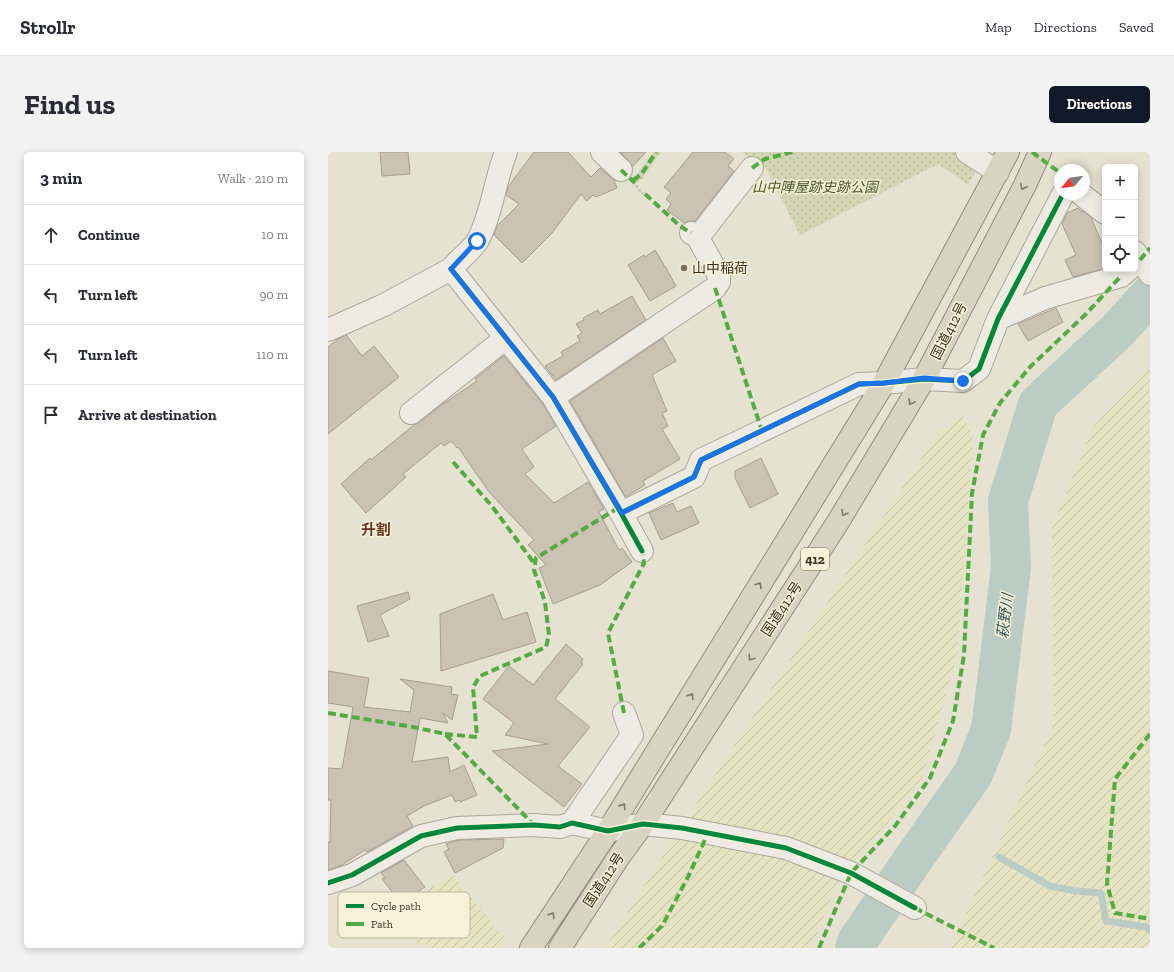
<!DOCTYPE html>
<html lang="en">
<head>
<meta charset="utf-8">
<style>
  :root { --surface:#fff; --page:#f2f2f3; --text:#2b2b33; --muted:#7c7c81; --line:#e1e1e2; --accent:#111827 }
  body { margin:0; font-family:"Zilla Slab","Noto Sans JP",serif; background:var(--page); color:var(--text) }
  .controls { position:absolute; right:12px; top:12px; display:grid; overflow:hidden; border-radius:6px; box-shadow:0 2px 10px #0003 }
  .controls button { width:36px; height:36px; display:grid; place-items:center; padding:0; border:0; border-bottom:1px solid var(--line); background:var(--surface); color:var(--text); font:20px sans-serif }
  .compass { position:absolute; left:726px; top:12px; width:36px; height:36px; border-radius:50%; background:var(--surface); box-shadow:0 2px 10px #0003; rotate:241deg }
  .stop { position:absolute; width:12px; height:12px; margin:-9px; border:3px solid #1a73e8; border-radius:50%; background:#fff }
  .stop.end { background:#1a73e8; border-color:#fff; box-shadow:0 1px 4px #0008 }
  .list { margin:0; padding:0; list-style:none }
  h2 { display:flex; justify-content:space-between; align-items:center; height:52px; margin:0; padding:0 16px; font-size:17px }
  h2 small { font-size:13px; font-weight:400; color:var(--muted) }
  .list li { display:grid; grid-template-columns:26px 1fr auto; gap:12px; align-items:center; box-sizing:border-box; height:60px; padding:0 16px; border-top:1px solid var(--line) }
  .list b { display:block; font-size:15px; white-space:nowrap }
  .list em { font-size:13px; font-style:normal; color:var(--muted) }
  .icon { flex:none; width:22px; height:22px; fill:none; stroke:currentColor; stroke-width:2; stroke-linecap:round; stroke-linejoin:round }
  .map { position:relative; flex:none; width:822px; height:796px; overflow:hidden; border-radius:6px }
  header { display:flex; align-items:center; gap:24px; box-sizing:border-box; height:56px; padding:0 20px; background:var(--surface); border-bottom:1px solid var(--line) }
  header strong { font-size:19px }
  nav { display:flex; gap:22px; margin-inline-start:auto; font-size:14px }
  .intro { display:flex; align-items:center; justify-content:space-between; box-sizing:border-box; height:96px; padding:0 24px }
  h1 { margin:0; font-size:28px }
  .button { padding:10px 18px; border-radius:6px; background:var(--accent); color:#fff; font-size:14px; font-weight:700 }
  main { display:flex; gap:24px; padding:0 24px }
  aside { flex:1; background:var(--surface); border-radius:6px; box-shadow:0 2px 10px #0003 }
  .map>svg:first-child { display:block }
  .farmland { fill:url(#farmland-furrows) }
  .park { fill:url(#park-dots) }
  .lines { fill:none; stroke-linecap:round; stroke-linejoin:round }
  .stream { stroke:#bbccc4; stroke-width:7 }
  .river { stroke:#bbccc4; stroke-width:40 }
  .building { fill:#cac2b2; stroke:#a79e90 }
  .minor-casing { stroke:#aca799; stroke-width:24 }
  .highway-casing { stroke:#918c80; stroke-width:24 }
  .path { stroke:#c7c3b9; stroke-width:2.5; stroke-dasharray:3 2; stroke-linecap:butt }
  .minor { stroke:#eeece2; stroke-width:22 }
  .highway { stroke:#d9d3c1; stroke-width:22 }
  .quiet { stroke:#55ab43; stroke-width:4; stroke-dasharray:8 4; stroke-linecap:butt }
  .cycleway-casing { stroke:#f6f1d8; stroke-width:8 }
  .cycleway { stroke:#00873e; stroke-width:5 }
  .oneway { stroke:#827a68 }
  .route { stroke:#1a73e8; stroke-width:5 }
  .poi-dot { fill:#776f5e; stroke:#f6f1d8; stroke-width:1.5 }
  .labels { text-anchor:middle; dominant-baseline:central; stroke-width:3; stroke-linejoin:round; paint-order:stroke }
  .shield { fill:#f6f1d8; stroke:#736b57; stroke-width:1 }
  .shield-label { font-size:13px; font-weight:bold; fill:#3b3120 }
  .park-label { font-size:14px; font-style:italic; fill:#455827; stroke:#f6f1d8 }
  .poi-label { font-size:14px; fill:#3b3120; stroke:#f6f1d8; text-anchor:start }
  .street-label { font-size:14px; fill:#3b3120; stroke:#f6f1d8 }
  .neighbourhood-label { font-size:15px; font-weight:bold; fill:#683820; stroke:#f6f1d8 }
  .water-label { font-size:15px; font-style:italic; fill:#30585b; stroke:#f6f1d8 }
  .key { fill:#f6f1d8; stroke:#beb7a1; stroke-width:1 }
  .key-label { font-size:11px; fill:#3b3120 }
</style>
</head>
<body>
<header>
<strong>Strollr</strong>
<nav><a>Map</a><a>Directions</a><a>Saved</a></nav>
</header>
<div class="intro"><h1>Find us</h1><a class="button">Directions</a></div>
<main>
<aside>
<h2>3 min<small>Walk · 210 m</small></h2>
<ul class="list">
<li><svg class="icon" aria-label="ahead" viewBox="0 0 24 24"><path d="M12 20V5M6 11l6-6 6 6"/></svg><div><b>Continue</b></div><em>10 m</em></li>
<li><svg class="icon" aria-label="left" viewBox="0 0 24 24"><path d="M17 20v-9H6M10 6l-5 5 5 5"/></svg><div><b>Turn left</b></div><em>90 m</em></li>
<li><svg class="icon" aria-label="left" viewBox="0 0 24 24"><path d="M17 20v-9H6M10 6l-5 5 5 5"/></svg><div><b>Turn left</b></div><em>110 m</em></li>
<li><svg class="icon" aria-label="arrive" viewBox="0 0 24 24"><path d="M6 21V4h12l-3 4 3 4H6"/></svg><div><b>Arrive at destination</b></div></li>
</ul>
</aside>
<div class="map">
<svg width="822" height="796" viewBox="0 0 822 796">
  <defs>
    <pattern id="farmland-furrows" width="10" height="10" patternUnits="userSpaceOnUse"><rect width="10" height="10" fill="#e5e3c2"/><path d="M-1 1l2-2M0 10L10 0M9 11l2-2" fill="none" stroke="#c5c3a6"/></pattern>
    <pattern id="park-dots" width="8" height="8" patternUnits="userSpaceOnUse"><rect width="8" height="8" fill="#d2d6b4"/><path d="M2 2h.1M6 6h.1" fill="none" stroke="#b5b89a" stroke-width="1.8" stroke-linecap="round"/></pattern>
  </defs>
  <rect width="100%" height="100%" fill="#e6e2d1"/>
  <path class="farmland" d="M 822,213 L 822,796 L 622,796 L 726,572 L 724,376 L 765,275 Z
    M 635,264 L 645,283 L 630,499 L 593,631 L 508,733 L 484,796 L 277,796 L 359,666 L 611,279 Z
    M 126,722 L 132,736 L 143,746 L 146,746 L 150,754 L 161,766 L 165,774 L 178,785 L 171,796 L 105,796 L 98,792 L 88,791 L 101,765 L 104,756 L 95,741 Z"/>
  <path class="park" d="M 325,0 L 333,0 L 314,27 L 309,30 L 305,25 L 311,20 Z
    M 415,0 L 658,0 L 640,33 L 610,12 L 472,83 L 436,13 L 426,10 Z"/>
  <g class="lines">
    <path class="stream" d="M 671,705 L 722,734 L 748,739 L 773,741 L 778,769 L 818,775 L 822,778"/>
    <path class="river" d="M 527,796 L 530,788 L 584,709 L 645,622 L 663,578 L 683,415 L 680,349 L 710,252 L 788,180 L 822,143"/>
  </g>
  <path class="building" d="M 52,0 L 80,0 L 82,22 L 54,24 Z
    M 206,0 L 240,0 L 263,25 L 272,16 L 286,28 L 289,36 L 268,45 L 265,43 L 259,49 L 253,42 L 224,81 L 194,111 L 166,83 L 169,74 L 191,52 L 178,43 L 180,35 Z
    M 292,0 L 318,0 L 305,14 Z
    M 365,0 L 397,0 L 406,7 L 400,14 L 406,19 L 367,69 L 362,69 L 356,71 L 339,58 L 343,52 L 338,47 L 343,41 L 336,35 Z
    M 750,56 L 754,60 L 755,59 L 763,65 L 770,82 L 777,98 L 777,116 L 745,125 L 737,108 L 748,103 L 734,72 L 739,61 Z
    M 327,98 L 336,113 L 335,114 L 337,114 L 348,134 L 322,149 L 300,113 L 316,103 L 317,105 Z
    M 304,144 L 318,168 L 228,228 L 217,214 L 235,204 L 233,200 L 252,189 L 249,184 L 254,181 L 248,172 L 256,168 L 255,166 L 270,158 L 272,162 Z
    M 728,156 L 735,170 L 700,189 L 690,172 Z
    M 18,183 L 34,204 L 46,194 L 71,225 L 0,282 L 0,195 L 10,187 Z
    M 335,186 L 348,209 L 324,223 L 339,259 L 334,261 L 340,274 L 334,277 L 352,307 L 315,329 L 317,333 L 299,344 L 297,344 L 242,249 Z
    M 176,204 L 215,252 L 228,274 L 194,297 L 206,315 L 197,322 L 226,351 L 260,330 L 276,357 L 271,360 L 291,398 L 294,396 L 304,410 L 272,433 L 225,452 L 211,416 L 218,413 L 200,393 L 206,388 L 161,340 L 130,295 L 129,296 L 123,289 L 116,294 L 113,291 L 75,322 L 78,325 L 38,361 L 13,332 L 42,306 L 43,308 L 86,273 L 91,271 L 112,254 L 149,229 L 147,227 Z
    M 433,306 L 450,342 L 422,356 L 407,326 L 407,319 Z
    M 345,351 L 349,360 L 363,354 L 371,371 L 333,388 L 321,361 Z
    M 80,440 L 82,447 L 52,463 L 61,484 L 40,490 L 29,454 Z
    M 165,442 L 175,468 L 199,460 L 208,490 L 113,519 L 112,462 Z
    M 238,492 L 255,507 L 253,510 L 255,512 L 227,547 L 262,575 L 230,614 L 254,632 L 236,655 L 164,599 L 220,592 L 177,583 L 186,571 L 155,547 L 181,514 L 205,533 Z
    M 0,519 L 41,526 L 36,555 L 82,560 L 86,538 L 72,527 L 124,535 L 123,542 L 130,543 L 124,568 L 115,561 L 120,571 L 92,566 L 84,610 L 120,605 L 122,620 L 136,613 L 149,643 L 132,650 L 131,648 L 127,650 L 124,643 L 96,654 L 79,664 L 85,674 L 39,700 L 37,698 L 14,713 L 0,718 L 0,690 L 2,690 L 3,648 L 0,648 L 0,616 L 14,617 L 25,555 L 0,551 Z
    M 176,687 L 175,696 L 127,721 L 116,700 L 121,697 L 118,692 L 131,688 Z
    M 76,708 L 97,735 L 91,739 L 102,755 L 86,785 L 68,776 L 78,757 L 54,727 L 57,726 L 53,721 Z"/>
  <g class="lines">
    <g class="minor-casing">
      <path id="minor" d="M 274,0 L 293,18
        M 639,0 L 670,20
        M 753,42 L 777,61
        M 369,84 L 375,79 L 424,16
        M 807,100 L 822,122
        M 123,117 L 225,245 L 293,361 L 314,399
        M 670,167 L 717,146 L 793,124 L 801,117
        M 0,178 L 56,153 L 123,117 C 130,108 145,97 150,88 C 164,61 167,28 178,0
        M 225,245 L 387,136 L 391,130 L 391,124 L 369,84 L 363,81
        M 83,261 L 178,186
        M 293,361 L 366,325 L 373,308 L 531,232 L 556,231 L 596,227 L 635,229 L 651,217 L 670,167 L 735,42
        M 244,671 L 304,583 L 296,561
        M 0,731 L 24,723 L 93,684 L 129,676 L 206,673 L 232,675 L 244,671 L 280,679 L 315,672 L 354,676 L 458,696 L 523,721 L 587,756"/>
    </g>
    <g class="highway-casing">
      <path id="highway" d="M 203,796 L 280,679 L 556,231 L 680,0
        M 232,796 L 290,706 L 315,672 L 510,370 L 596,227 L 697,33 L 712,0"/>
    </g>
    <path class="path" d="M 308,33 L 313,41 L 317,42"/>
    <use href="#minor" class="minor"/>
    <use href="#highway" class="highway"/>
    <path class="quiet" d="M 704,0 L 732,21
      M 424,16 L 437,7 L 465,0
      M 293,18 L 307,31
      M 305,28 L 313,23 L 328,0
      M 317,42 L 352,74 L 363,81
      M 812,108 L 822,96
      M 387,136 L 434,279
      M 125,310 L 163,353 L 206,411
      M 0,561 L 85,575 L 117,582 L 206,673
      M 296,561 L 280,481 L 316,411 L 314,399
      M 117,582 L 149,585 L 145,535 L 152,524 L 218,495 L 221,483 L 217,450 L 206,418 L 208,406 L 290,356
      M 822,582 L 787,627 L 779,732 L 787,761 L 822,767
      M 587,756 L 666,796
      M 311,796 L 334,774 L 361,723 L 380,681
      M 491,796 L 523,721 L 567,674 L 602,626 L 625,569 L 636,503 L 644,341 L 655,283 L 672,251 L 702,215 L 758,162 L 793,124"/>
    <g class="cycleway-casing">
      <path id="cycleway" d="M 123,117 L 225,245 L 293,361 L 314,399
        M 293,361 L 366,325 L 373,308 L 531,232 L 556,231 L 596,227 L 635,229 L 651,217 L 670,167 L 735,42
        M 0,731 L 24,723 L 93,684 L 129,676 L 206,673 L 232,675 L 244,671 L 280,679 L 315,672 L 354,676 L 458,696 L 523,721 L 587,756"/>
    </g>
    <use href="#cycleway" class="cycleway"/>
  </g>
  <defs><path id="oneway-chevron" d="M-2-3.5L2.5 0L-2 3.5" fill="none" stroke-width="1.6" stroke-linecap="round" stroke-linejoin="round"/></defs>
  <g class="oneway">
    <use href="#oneway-chevron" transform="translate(695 35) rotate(117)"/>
    <use href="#oneway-chevron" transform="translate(583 250) rotate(121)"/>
    <use href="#oneway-chevron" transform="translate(516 361) rotate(121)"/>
    <use href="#oneway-chevron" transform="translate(431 433) rotate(-58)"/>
    <use href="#oneway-chevron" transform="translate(423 506) rotate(123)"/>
    <use href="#oneway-chevron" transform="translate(363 544) rotate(-58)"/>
    <use href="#oneway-chevron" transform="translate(295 654) rotate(-58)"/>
    <use href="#oneway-chevron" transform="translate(224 763) rotate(-57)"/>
  </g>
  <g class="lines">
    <path class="route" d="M 149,89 L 123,117 L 225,245 L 294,361 L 366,325 L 373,308 L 531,232 L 556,231 L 596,226 L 635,229"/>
  </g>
  <circle class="poi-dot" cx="356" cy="116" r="4"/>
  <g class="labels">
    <rect class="shield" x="473" y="396" width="28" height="22" rx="3"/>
    <g class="shield-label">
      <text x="487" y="407">412</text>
    </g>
    <g class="park-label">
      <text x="487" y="35">山中陣屋跡史跡公園</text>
    </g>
    <g class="poi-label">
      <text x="364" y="116">山中稲荷</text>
    </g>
    <g class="street-label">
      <text transform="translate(621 179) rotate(-63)">国道412号</text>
      <text transform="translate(454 457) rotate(-57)">国道412号</text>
      <text transform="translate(276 728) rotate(-57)">国道412号</text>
    </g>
    <g class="neighbourhood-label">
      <text x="48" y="378">升割</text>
    </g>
    <g class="water-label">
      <text transform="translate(677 464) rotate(-83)">萩野川</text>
    </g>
  </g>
  <rect x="10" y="740" width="132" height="46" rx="6" class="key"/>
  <rect x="18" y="752" width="18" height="4" fill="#00873e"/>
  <rect x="18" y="770" width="18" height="4" fill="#55ab43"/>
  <g class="key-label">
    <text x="43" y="758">Cycle path</text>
    <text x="43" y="776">Path</text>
  </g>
</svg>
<div class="controls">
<button>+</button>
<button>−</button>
<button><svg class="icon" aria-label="locate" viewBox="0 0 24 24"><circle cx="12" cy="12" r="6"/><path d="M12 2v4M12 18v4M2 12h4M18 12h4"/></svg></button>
</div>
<svg class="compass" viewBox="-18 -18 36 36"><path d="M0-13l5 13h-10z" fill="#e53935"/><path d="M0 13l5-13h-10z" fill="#7c7c81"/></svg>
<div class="stop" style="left:149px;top:89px"></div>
<div class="stop end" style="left:635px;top:229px"></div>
</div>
</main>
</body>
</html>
